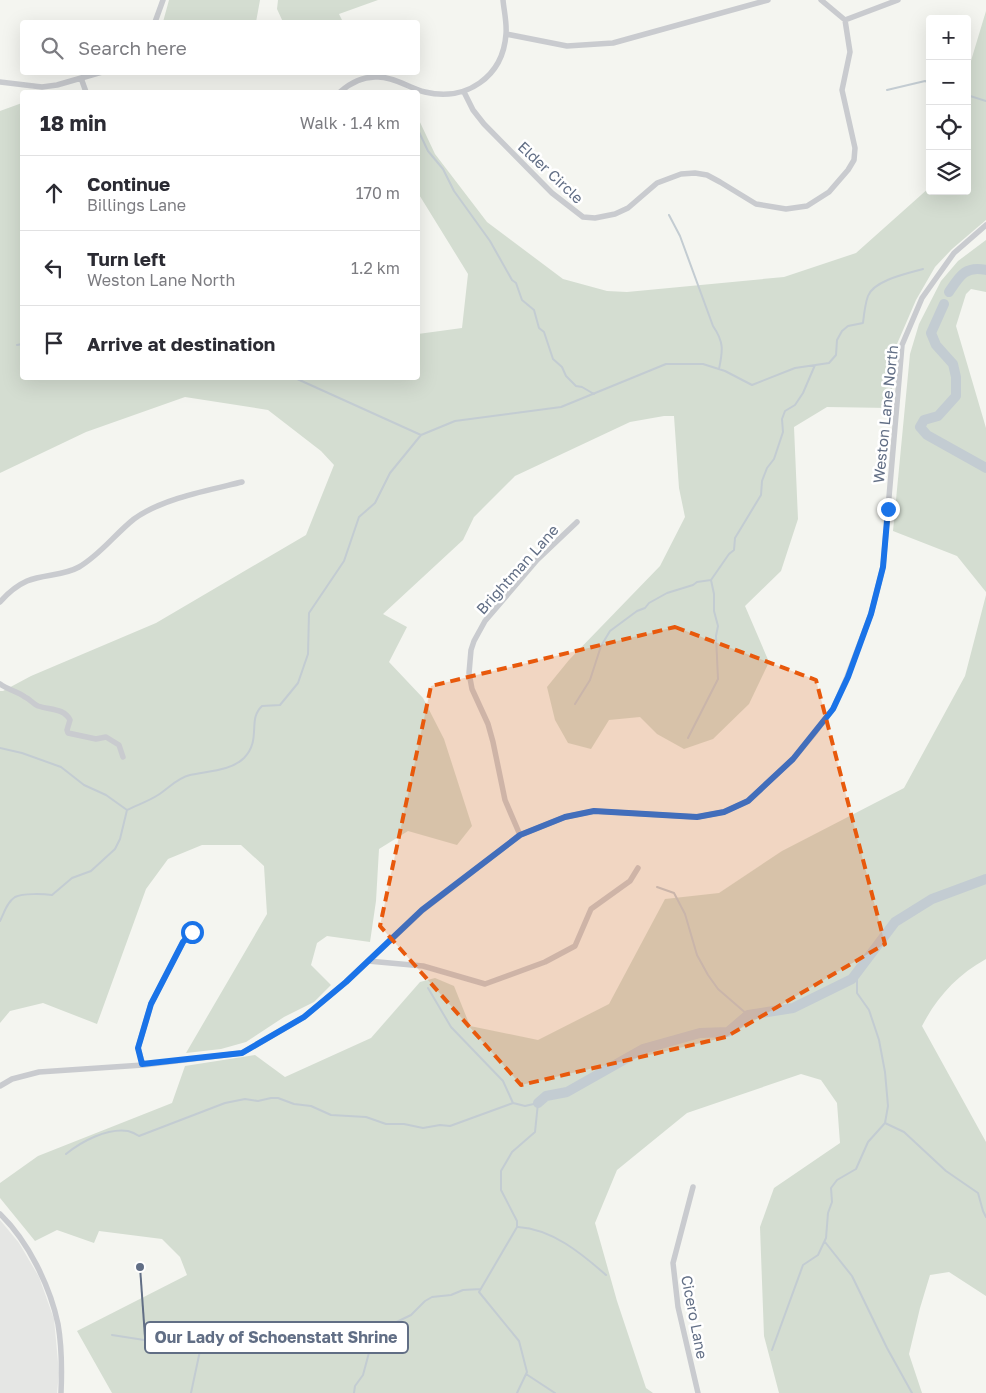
<!DOCTYPE html>
<html lang="en">
<head>
<meta charset="utf-8">
<style>
  :root { --surface:#fff; --page:#f2f2f3; --text:#2b2b33; --muted:#7c7c81; --line:#e1e1e2 }
  body { margin:0; font-family:"Golos Text",sans-serif; background:var(--page); color:var(--text) }
  .controls { position:absolute; right:15px; top:15px; display:grid; overflow:hidden; border-radius:5px; box-shadow:0 5px 20px #0002 }
  .controls button { width:45px; height:45px; display:grid; place-items:center; padding:0; border:0; border-bottom:1px solid var(--line); background:var(--surface); color:var(--text); font:25px sans-serif }
  .stop { position:absolute; width:15px; height:15px; margin:-11px; border:4px solid #1a73e8; border-radius:50%; background:#fff }
  .stop.end { background:#1a73e8; border-color:#fff; box-shadow:0 1px 5px #0008 }
  .list { margin:0; padding:0; list-style:none }
  h2 { display:flex; justify-content:space-between; align-items:center; height:65px; margin:0; padding:0 20px; font-size:21px }
  h2 small { font-size:16px; font-weight:400; color:var(--muted) }
  .list li { display:grid; grid-template-columns:32px 1fr auto; gap:15px; align-items:center; box-sizing:border-box; height:75px; padding:0 20px; border-top:1px solid var(--line) }
  .list b { display:block; font-size:19px; white-space:nowrap }
  .list p { margin:0; font-size:16px; white-space:nowrap; color:var(--muted) }
  .list em { font-size:16px; font-style:normal; color:var(--muted) }
  .icon { flex:none; width:28px; height:28px; fill:none; stroke:currentColor; stroke-width:2; stroke-linecap:round; stroke-linejoin:round }
  .map { position:relative; flex:none; width:986px; height:1393px; overflow:hidden }
  .search { position:absolute; background:var(--surface); box-shadow:0 5px 20px #0002; left:20px; top:20px; width:400px; height:55px; display:flex; align-items:center; gap:12px; box-sizing:border-box; padding:0 18px; border-radius:5px; color:var(--muted); font-size:19px }
  .panel { position:absolute; background:var(--surface); box-shadow:0 5px 20px #0002; left:20px; top:90px; width:400px; height:290px; border-radius:5px }
  .map>svg:first-child { display:block }
  .built { fill:#e5e6e4 }
  .green { fill:#d4ddd1 }
  .lines { fill:none; stroke-linecap:round; stroke-linejoin:round }
  .stream { stroke:#c3ccd2; stroke-width:2 }
  .river { stroke:#c3ccd2; stroke-width:10 }
  .minor { stroke:#c9cbcf; stroke-width:5.5 }
  .route { stroke:#1a73e8; stroke-width:6 }
  .marked { fill:#e8590c; fill-opacity:0.2; stroke:#e8590c; stroke-width:4; stroke-dasharray:10 6; stroke-linejoin:round }
  .labels { text-anchor:middle; dominant-baseline:central; stroke-width:5; stroke-linejoin:round; paint-order:stroke }
  .street-label { font-size:15px; fill:#616e85; stroke:#fff }
  .leader { fill:none; stroke:#616e85; stroke-width:2 }
  .callout-dot { fill:#616e85; stroke:#fff; stroke-width:2 }
  .callout { fill:#fff; stroke:#616e85; stroke-width:2 }
  .callout-label { font-size:16px; text-anchor:middle; font-weight:bold; fill:#616e85 }
</style>
</head>
<body>
<div class="map">
<svg width="986" height="1393" viewBox="0 0 986 1393">
  <rect width="100%" height="100%" fill="#f4f5f0"/>
  <path class="built" d="M 0,1220 L 19,1243 L 39,1277 L 54,1319 L 59,1373 L 57,1393 L 0,1393 Z"/>
  <path class="green" d="M 169,0 L 260,0 L 256,22 L 163,22 Z
    M 278,0 L 378,0 L 339,14 L 343,22 L 283,22 L 277,9 Z
    M 986,11 L 986,220 L 952,249 L 935,267 L 916,300 L 897,344 L 890,408 L 827,407 L 794,427 L 798,519 L 781,571 L 745,606 L 769,662 L 749,704 L 713,739 L 684,749 L 657,734 L 640,717 L 609,720 L 591,749 L 568,743 L 555,720 L 547,687 L 569,660 L 660,566 L 685,517 L 679,488 L 674,416 L 664,416 L 630,422 L 515,476 L 474,517 L 463,540 L 383,614 L 407,627 L 389,662 L 423,698 L 444,739 L 472,826 L 457,845 L 408,831 L 379,849 L 376,901 L 370,942 L 327,936 L 317,943 L 311,965 L 331,985 L 314,1002 L 284,1017 L 246,1042 L 221,1049 L 186,1053 L 267,914 L 264,866 L 241,845 L 202,845 L 168,859 L 146,889 L 97,1024 L 43,1003 L 10,1011 L 0,1023 L 0,691 L 3,691 L 31,676 L 156,623 L 306,535 L 334,465 L 321,451 L 268,410 L 185,397 L 86,432 L 0,473 L 0,111 L 22,103 L 22,378 L 418,378 L 418,334 L 462,328 L 468,274 L 418,193 L 418,118 L 435,154 L 487,222 L 563,279 L 607,291 L 627,292 L 784,277 L 856,253 L 930,187 L 930,191 L 967,191 L 967,74 Z
    M 986,240 L 986,292 L 971,289 L 966,294 L 956,326 L 986,428 L 986,592 L 957,556 L 893,531 L 910,354 L 919,324 L 941,281 L 958,261 Z
    M 986,595 L 986,959 C 957,975 937,997 922,1026 L 986,1142 L 986,1296 L 949,1272 L 930,1275 L 920,1308 L 909,1354 L 922,1393 L 779,1393 L 764,1336 L 760,1227 L 774,1188 L 840,1143 L 837,1103 L 821,1080 L 801,1074 L 687,1113 L 617,1170 L 595,1223 L 617,1301 L 646,1388 L 653,1393 L 112,1393 L 77,1331 L 187,1275 L 180,1257 L 162,1239 L 99,1231 L 94,1243 L 57,1230 L 35,1241 L 0,1198 L 0,1183 L 38,1156 L 172,1103 L 185,1066 L 255,1055 L 285,1077 L 371,1038 L 420,982 L 435,978 L 454,986 L 470,1026 L 538,1040 L 609,1004 L 665,899 L 719,893 L 782,851 L 904,788 L 965,676 Z"/>
  <g class="lines">
    <path class="stream" d="M 887,90 L 925,81 L 930,83
      M 967,95 L 986,101
      M 418,130 L 428,151 L 443,169 L 454,191 L 490,241 L 512,280 L 516,283 L 522,300 L 534,310 L 539,328 L 544,332 L 553,359 L 562,367 L 566,376 L 576,386 L 582,387 L 594,394
      M 669,215 L 680,236 L 713,326 C 724,342 723,350 719,369
      M 17,345 L 22,344
      M 295,378 L 421,435 L 455,421 L 561,407 L 666,364 L 703,364 L 725,371 L 752,385 L 795,368 L 829,363 L 836,355 L 837,340 L 842,331 L 848,326 L 863,323 C 864,314 865,304 868,296 C 874,280 909,273 923,269
      M 575,704 L 590,680 L 601,646 L 610,631 L 637,611 L 645,608 L 649,603 L 667,593 L 693,585 L 697,582 L 711,580
      M 688,738 L 718,679 L 716,636 L 718,626 L 714,611 L 714,594 L 711,580 L 729,554 L 734,550 L 735,538 L 761,495 L 762,481 L 767,468 L 774,459 L 783,432 L 782,419 L 785,411 L 795,405 L 803,393 L 815,365
      M 0,748 L 22,753 L 61,767 L 84,785 L 106,795 L 127,810 C 137,805 149,801 158,795 C 169,788 177,778 190,775 C 207,771 231,771 244,758 C 262,739 247,720 262,706 L 280,705 L 298,683 L 308,654 L 309,613 L 344,561 L 359,517 L 375,503 L 390,473 L 421,435
      M 657,887 L 674,893 L 685,914 L 697,955 L 708,975 L 718,989 L 748,1015
      M 0,921 C 4,913 7,902 15,897 C 23,893 44,894 52,895 L 72,878 L 91,871 L 115,849 L 120,839 L 127,810
      M 428,988 L 451,1027 L 503,1081 L 513,1103
      M 885,1123 L 904,1132 L 946,1171 L 978,1193 L 983,1211 L 986,1217
      M 66,1154 C 82,1141 107,1128 128,1131 C 132,1132 136,1134 139,1136 L 225,1103 L 245,1099 L 258,1101 L 271,1098 L 278,1098 L 294,1104 L 311,1106 L 331,1115 L 366,1117 L 386,1124 L 404,1124 L 423,1128 L 440,1125 L 450,1126 L 513,1103 L 525,1106 L 538,1103 L 535,1132 L 512,1152 L 501,1171 L 501,1190 L 517,1221 L 517,1227 L 479,1292 L 519,1341 L 527,1372 L 517,1393
      M 518,1227 C 552,1229 581,1253 606,1275
      M 825,1242 L 852,1276 L 887,1348 L 912,1393
      M 112,1335 L 157,1342 L 167,1347 L 188,1344 L 201,1346
      M 772,1350 L 803,1265 L 818,1255 L 826,1238 L 828,1213 L 832,1202 L 831,1188 L 837,1180 L 856,1169 L 868,1142 L 885,1123 L 888,1106 L 885,1072 L 879,1040 L 869,1010 L 857,993 L 857,972
      M 526,1374 L 555,1393
      M 191,1393 L 201,1346 L 215,1343 L 223,1334 L 234,1329 L 245,1331 L 263,1329 L 282,1332 L 317,1332 L 350,1339 L 374,1333 L 411,1315 L 425,1301 L 432,1297 L 451,1295 L 463,1290 L 481,1289
      M 354,1393 L 355,1386 L 363,1375 L 374,1334"/>
    <path class="river" d="M 949,292 C 959,277 965,265 986,270
      M 944,304 L 931,333 L 936,345 L 953,364 L 956,377 L 956,396 L 938,416 L 924,420 L 920,427 L 927,435 L 986,468
      M 538,1103 L 546,1096 L 567,1092 L 643,1049 L 700,1033 L 728,1032 L 748,1015 L 793,1008 L 852,979 L 895,922 L 932,899 L 986,879"/>
    <path class="minor" d="M 845,20 L 898,0
      M 155,22 L 163,0
      M 506,34 L 567,46 L 613,43 L 768,0
      M 81,78 L 86,92
      M 0,82 L 42,87 L 57,85 L 102,72
      M 340,92 C 350,83 363,76 378,77 C 395,77 409,88 425,92 C 466,102 503,77 506,34 C 507,23 504,11 503,0
      M 464,92 L 473,110 L 484,124 L 552,193 L 583,217 L 595,218 L 615,214 L 628,208 L 657,183 L 681,174 L 695,173 L 707,175 L 720,182 L 756,204 L 786,209 L 807,206 L 829,192 L 848,170 L 854,160 L 855,148 L 842,90 L 850,52 L 845,20 L 821,0
      M 0,602 C 7,594 18,585 27,581 C 44,574 63,576 79,567 C 100,555 115,534 134,519 C 161,499 209,490 242,482
      M 0,684 C 8,690 17,691 25,697 C 30,699 33,704 38,706 C 50,710 64,708 70,720 L 67,730 L 68,733 L 96,739 L 106,737 L 119,745 L 123,757
      M 520,835 L 505,800 L 493,742 L 488,724 L 472,689 L 469,673 L 471,650 L 474,641 L 485,621 L 537,560 L 577,522
      M 368,961 L 423,966 L 485,984 L 545,962 L 575,946 L 591,909 L 630,881 L 638,868
      M 143,1065 L 138,1048 L 151,1004 L 183,942 L 192,933
      M 0,1086 L 12,1079 L 39,1072 L 143,1065 L 242,1053 L 304,1017 L 346,982 L 423,910 L 520,835 L 565,817 L 594,811 L 697,817 L 724,812 L 748,801 L 793,759 L 813,735 L 833,709 L 847,677 L 871,614 L 883,567 L 902,345 L 922,298 L 954,253 L 986,225
      M 693,1187 L 673,1263 L 678,1307 L 698,1393
      M 0,1214 C 28,1241 50,1286 58,1324 C 62,1347 62,1370 61,1393"/>
  </g>
  <g class="lines">
    <path class="route" d="M 192,932 L 183,942 L 151,1004 L 138,1048 L 142,1064 L 242,1053 L 304,1017 L 346,982 L 422,910 L 520,835 L 565,817 L 594,811 L 697,817 L 724,812 L 748,801 L 793,759 L 833,709 L 848,677 L 871,614 L 883,567 L 888,509"/>
  </g>
  <path class="marked" d="M 675,627 L 816,680 L 885,944 L 726,1037 L 521,1085 L 380,926 L 431,686 Z"/>
  <g class="labels">
    <g class="street-label">
      <text transform="translate(551 172) rotate(43)">Elder Circle</text>
      <text transform="translate(885 414) rotate(-84)">Weston Lane North</text>
      <text transform="translate(517 569) rotate(-48)">Brightman Lane</text>
      <text transform="translate(695 1317) rotate(79)">Cicero Lane</text>
    </g>
  </g>
  <path class="leader" d="M140 1267L145 1337"/>
  <circle class="callout-dot" cx="140" cy="1267" r="5"/>
  <rect class="callout" x="145" y="1322" width="263" height="31" rx="5"/>
  <g class="callout-label">
    <text x="276" y="1343">Our Lady of Schoenstatt Shrine</text>
  </g>
</svg>
<div class="controls">
<button>+</button>
<button>−</button>
<button><svg class="icon" aria-label="locate" viewBox="0 0 24 24"><circle cx="12" cy="12" r="6"/><path d="M12 2v4M12 18v4M2 12h4M18 12h4"/></svg></button>
<button><svg class="icon" aria-label="layers" viewBox="0 0 24 24"><path d="M12 4l9 5-9 5-9-5zM3 14l9 5 9-5"/></svg></button>
</div>
<div class="stop" style="left:192px;top:932px"></div>
<div class="stop end" style="left:888px;top:509px"></div>
<div class="search"><svg class="icon" aria-label="search" viewBox="0 0 24 24"><circle cx="10" cy="10" r="6"/><path d="M15 15l6 6"/></svg>Search here</div>
<section class="panel">
<h2>18 min<small>Walk · 1.4 km</small></h2>
<ul class="list">
<li><svg class="icon" aria-label="ahead" viewBox="0 0 24 24"><path d="M12 20V5M6 11l6-6 6 6"/></svg><div><b>Continue</b><p>Billings Lane</p></div><em>170 m</em></li>
<li><svg class="icon" aria-label="left" viewBox="0 0 24 24"><path d="M17 20v-9H6M10 6l-5 5 5 5"/></svg><div><b>Turn left</b><p>Weston Lane North</p></div><em>1.2 km</em></li>
<li><svg class="icon" aria-label="arrive" viewBox="0 0 24 24"><path d="M6 21V4h12l-3 4 3 4H6"/></svg><div><b>Arrive at destination</b></div></li>
</ul>
</section>
</div>
</body>
</html>
